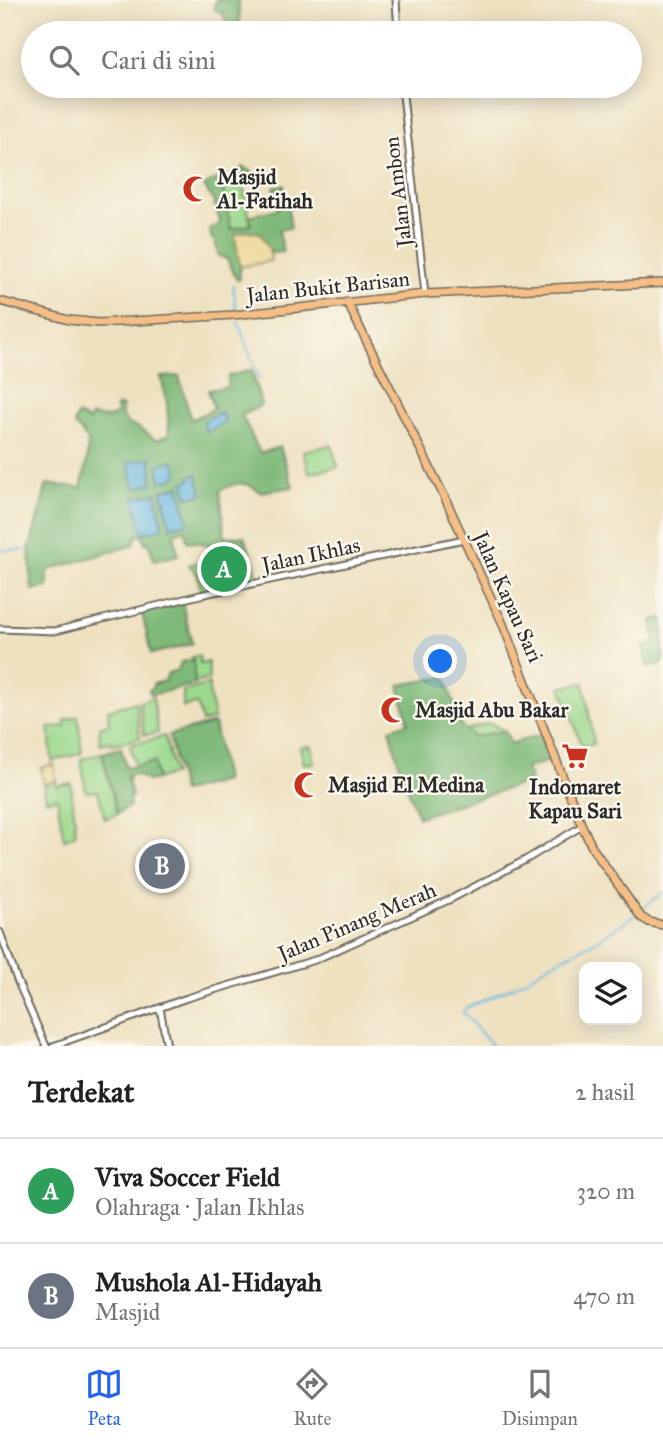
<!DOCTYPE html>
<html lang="id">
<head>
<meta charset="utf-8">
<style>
  :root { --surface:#fff; --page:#f2f2f2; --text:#202124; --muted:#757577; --line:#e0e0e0; --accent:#2563eb }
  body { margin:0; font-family:"IM FELL Great Primer",serif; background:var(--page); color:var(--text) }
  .controls { position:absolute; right:21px; bottom:21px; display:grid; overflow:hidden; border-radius:14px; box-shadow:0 4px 18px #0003 }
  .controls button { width:63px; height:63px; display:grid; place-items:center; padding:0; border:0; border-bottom:2px solid var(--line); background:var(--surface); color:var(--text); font:35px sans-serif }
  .you { position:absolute; left:441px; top:662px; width:24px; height:24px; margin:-18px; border:5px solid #fff; border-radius:50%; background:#1a73e8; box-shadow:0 0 0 10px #1a73e833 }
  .badge { display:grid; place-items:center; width:46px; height:46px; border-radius:50%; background:var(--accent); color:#fff; font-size:23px; font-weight:700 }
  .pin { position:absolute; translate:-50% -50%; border:4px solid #fff; box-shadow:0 2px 7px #0006 }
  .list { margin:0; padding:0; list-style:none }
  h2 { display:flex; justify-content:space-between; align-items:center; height:91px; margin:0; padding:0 28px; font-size:30px }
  h2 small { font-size:23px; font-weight:400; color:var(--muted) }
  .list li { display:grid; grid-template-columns:46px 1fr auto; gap:21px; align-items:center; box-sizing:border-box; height:105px; padding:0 28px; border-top:2px solid var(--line) }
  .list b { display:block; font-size:26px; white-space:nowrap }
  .list p { margin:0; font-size:23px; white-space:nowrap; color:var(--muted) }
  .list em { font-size:23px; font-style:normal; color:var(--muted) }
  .icon { flex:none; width:38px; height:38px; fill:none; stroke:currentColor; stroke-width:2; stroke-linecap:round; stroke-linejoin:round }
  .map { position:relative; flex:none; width:663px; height:1046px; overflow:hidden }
  .search { position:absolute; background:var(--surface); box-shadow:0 4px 18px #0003; left:21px; right:21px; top:21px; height:77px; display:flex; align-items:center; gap:18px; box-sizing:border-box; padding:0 24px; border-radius:38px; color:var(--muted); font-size:26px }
  .sheet { height:301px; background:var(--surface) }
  nav { display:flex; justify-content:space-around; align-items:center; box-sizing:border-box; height:98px; border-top:2px solid var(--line); background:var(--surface); font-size:19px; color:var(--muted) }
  nav a { display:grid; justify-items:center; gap:4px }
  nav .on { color:var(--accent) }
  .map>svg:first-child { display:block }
  .green { fill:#9dd98d; stroke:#64825c; stroke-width:2 }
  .forest { fill:#7eb978; stroke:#547252; stroke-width:2 }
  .sand { fill:#eeda9e; stroke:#8c8264; stroke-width:2 }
  .water { fill:#65b6e0; stroke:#487086; stroke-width:2 }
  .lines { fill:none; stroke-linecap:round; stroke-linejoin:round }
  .stream { stroke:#65b6e0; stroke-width:2 }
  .minor-casing { stroke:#6f6b5f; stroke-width:9 }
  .major-casing { stroke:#6f6b5f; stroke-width:10 }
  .minor { stroke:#fff; stroke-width:5 }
  .major { stroke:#f5be86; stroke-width:7 }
  .labels { text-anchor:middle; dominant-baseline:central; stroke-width:5; stroke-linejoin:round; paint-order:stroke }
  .poi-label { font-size:21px; font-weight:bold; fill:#2b2b2b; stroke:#fbf7ec; text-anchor:start }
  .street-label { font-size:21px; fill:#2b2b2b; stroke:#fbf7ec }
</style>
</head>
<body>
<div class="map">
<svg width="663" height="1046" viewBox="0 0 663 1046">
  <rect width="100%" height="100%" fill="#fbf7ec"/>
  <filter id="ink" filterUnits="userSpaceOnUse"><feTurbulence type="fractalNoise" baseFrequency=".0143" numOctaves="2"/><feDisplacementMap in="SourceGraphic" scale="14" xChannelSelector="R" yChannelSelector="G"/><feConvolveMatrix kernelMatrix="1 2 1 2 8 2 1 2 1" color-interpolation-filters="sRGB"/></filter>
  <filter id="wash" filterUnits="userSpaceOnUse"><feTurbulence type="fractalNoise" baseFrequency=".00686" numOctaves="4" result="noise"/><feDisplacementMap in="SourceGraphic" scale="28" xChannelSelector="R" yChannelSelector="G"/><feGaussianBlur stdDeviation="1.57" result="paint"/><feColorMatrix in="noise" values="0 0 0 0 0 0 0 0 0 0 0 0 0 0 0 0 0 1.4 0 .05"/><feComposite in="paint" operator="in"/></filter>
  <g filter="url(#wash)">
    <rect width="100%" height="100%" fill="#eee1c0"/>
    <path class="green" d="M 242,180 L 251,225 L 231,229 L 222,184 Z
      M 331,445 L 338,467 L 309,473 L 303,451 Z
      M 249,549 L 257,573 L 257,580 L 201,591 L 197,573 L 189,565 Z
      M 199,655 L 200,664 L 208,662 L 209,679 L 195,683 L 192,657 Z
      M 584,683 L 594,744 L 582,746 L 561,687 Z
      M 209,684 C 208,696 212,706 214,719 L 202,722 L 197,704 L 183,707 L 183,691 Z
      M 153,698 L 158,733 L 144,735 L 139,702 Z
      M 136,702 L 140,738 L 112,745 L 111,742 L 100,744 L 99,727 L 109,724 L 108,710 Z
      M 78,716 L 82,753 L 52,761 L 49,728 L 65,726 L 65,720 Z
      M 490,723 L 505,731 L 474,737 L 465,730 Z
      M 165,736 L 174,774 L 157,779 L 154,762 L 135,766 L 130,745 Z
      M 311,746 L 314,763 L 304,764 L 300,747 Z
      M 102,753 L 117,814 L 105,819 L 98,791 L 86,792 L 81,759 Z
      M 56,781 L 57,786 L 71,783 L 76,834 L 64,840 L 57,798 L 46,800 L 44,784 Z"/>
    <path class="forest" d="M 215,0 L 238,0 L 240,22 L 227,24 L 223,14 L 215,10 Z
      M 243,167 L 255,174 L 222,184 L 231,229 L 251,225 L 249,216 L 252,215 L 278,209 L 274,187 L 284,185 L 291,228 L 279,230 L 283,252 L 272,253 L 266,245 L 236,242 L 240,266 L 240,279 L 237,280 L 227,259 L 219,256 L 215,242 L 211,237 L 210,228 L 218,226 L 220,221 L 213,200 L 204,186 L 220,177 L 235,176 Z
      M 252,370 L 261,405 L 242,416 L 260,453 L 280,447 L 293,487 L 260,492 C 245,480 235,482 220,491 L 225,537 L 244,536 L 249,549 L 217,558 L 208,544 L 187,541 L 185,530 L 174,533 L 178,555 L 154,561 L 149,543 L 145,543 L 143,536 L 136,536 L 134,545 L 48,570 L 48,587 L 32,590 L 29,550 L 47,484 L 81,488 L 87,461 L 88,440 L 74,424 L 77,415 L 89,421 L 91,416 L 109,418 L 117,414 L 116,406 L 122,406 L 122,415 L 128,424 L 137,427 L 156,440 L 169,435 L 167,403 L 161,377 L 179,376 L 191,420 L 214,409 L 208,390 L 228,387 L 228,376 Z
      M 182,602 L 192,644 L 151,654 L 142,612 Z
      M 663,618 L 663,664 L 648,667 L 643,648 L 656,642 L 652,620 Z
      M 193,659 L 195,684 L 151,695 L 149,690 L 153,688 L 153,684 L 165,681 L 168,673 L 178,670 L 181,662 Z
      M 445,677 L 462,727 L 474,737 L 505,731 L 511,744 L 542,734 L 552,760 L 526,768 L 531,781 L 418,817 L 400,768 L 390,729 L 408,723 L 399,685 Z
      M 214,723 L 225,781 L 182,792 L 169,735 Z
      M 121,748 L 126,768 L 154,762 L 157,779 L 147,781 L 136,774 L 127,776 L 132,796 L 129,797 L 130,806 L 117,814 L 102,753 Z"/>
    <path class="sand" d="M 248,231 L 260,233 L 269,248 L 271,261 L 240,267 L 235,236 L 236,234 Z
      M 54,764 L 56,781 L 44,784 L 41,768 Z"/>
    <path class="water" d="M 221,412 L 225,422 L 207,432 L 205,430 L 204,421 Z
      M 151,458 L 152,484 L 134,488 L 129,462 Z
      M 174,461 L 178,472 L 175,477 L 161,482 L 158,465 Z
      M 197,474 L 202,495 L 187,497 L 184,483 L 190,480 L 190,477 Z
      M 179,486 L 188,523 L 170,527 L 162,491 Z
      M 156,493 L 163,528 L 143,533 L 134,498 Z"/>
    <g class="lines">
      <path class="stream" d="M 233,285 L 236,310
        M 238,322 L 259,379
        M 0,550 L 26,550
        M 639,912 L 663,892
        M 492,1046 L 463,1012 L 466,1008 L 515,986 L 549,965 L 598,940 L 635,915"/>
    </g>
  </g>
  <g filter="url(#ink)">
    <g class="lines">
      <g class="minor-casing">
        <path id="minor" d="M 396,0 L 398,33
          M 402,86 L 425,294
          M 0,629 L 55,631 L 200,595 L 464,539
          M 0,932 L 17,980 L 46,1046
          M 160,1008 L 167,1046
          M 53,1046 L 187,998 L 315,960 L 451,899 L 527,859 L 582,826"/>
      </g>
      <g class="major-casing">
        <path id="major" d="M 0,301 L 69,320 L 99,323 L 234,315 L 425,294 L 663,283
          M 347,302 L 445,498 L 502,622 L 582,826 L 593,849 L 641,917 L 649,922 L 663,925"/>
      </g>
      <use href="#minor" class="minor"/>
      <use href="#major" class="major"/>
    </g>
  </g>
  <defs>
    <g id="mosque-bare" transform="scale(2.1)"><path d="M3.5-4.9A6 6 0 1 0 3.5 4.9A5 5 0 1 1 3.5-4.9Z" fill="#c8321e" stroke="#fbf7ec" stroke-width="2.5" paint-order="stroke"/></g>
    <g id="supermarket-bare" transform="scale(2.1)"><path d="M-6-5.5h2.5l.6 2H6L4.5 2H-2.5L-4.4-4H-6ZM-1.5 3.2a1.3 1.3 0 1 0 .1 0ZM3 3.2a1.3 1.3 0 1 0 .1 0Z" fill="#c8321e" stroke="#fbf7ec" stroke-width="2.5" paint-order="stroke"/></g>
  </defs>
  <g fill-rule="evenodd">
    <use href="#mosque-bare" x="196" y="189"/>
    <use href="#mosque-bare" x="394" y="710"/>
    <use href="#supermarket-bare" x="575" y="756"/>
    <use href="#mosque-bare" x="307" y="785"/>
  </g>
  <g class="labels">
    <g class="poi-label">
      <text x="217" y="177">Masjid<tspan x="217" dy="24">Al-Fatihah</tspan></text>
      <text x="415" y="710">Masjid Abu Bakar</text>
      <text x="328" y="785">Masjid El Medina</text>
      <text x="575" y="787" text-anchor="middle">Indomaret<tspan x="575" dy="24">Kapau Sari</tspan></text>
    </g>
    <g class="street-label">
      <text transform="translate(398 192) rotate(-97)">Jalan Ambon</text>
      <text transform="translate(328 287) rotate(-6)">Jalan Bukit Barisan</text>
      <text transform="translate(311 555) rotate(-12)">Jalan Ikhlas</text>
      <text transform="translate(508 597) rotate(66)">Jalan Kapau Sari</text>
      <text transform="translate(357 922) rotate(-23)">Jalan Pinang Merah</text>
    </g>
  </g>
</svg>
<div class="controls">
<button><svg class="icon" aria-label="layers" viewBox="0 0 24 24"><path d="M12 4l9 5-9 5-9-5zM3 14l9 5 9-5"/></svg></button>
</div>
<div class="you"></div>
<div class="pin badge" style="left:224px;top:569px;background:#2e9e5b">A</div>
<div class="pin badge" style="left:162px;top:866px;background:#6b7280">B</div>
<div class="search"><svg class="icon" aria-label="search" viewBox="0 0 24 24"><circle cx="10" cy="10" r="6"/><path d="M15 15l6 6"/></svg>Cari di sini</div>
</div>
<section class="sheet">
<h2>Terdekat<small>2 hasil</small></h2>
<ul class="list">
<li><span class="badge" style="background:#2e9e5b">A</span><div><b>Viva Soccer Field</b><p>Olahraga · Jalan Ikhlas</p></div><em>320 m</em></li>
<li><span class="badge" style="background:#6b7280">B</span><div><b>Mushola Al-Hidayah</b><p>Masjid</p></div><em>470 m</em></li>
</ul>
</section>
<nav>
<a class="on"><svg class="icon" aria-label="map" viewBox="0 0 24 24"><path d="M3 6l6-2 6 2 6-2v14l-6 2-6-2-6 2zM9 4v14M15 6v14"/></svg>Peta</a>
<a><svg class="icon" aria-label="directions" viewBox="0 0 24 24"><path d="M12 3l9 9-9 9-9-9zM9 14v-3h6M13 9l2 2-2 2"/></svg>Rute</a>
<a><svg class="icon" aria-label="saved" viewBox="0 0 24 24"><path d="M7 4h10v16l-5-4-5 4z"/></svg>Disimpan</a>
</nav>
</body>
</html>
